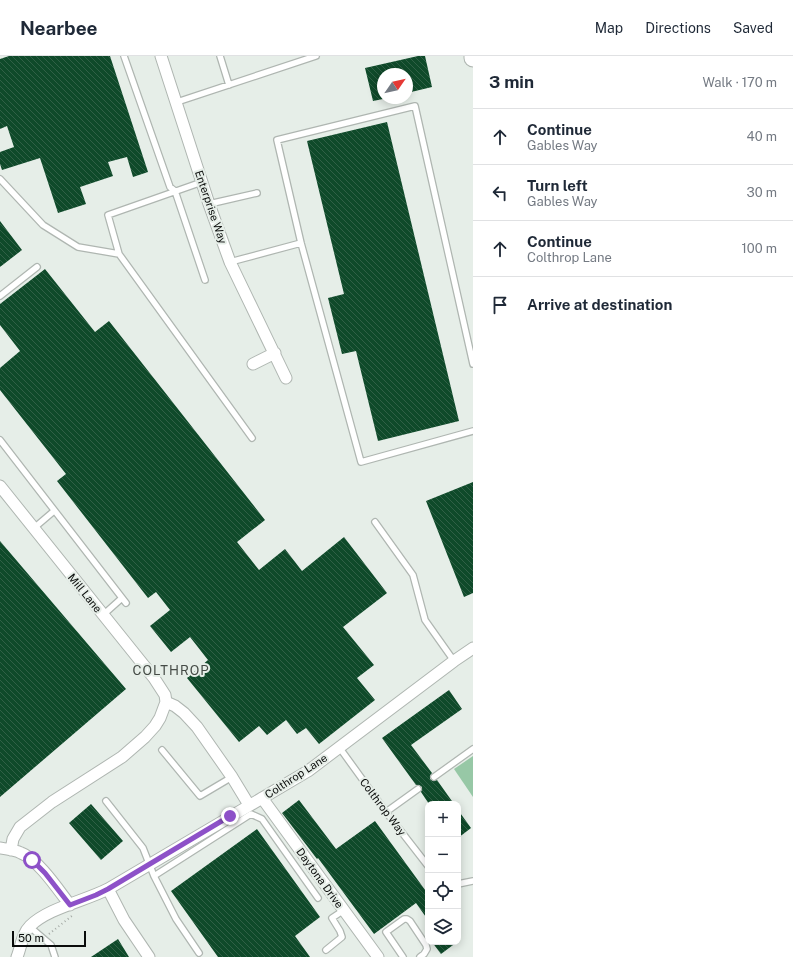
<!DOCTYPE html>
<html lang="en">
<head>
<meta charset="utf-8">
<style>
  :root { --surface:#fff; --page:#f2f2f3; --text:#1f2937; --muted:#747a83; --line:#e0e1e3 }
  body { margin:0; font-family:"Public Sans",sans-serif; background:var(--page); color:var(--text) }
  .controls { position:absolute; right:12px; bottom:12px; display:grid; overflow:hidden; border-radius:8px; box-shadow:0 2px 10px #0003 }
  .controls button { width:36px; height:36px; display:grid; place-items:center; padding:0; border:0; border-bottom:1px solid var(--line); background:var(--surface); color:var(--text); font:20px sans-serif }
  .compass { position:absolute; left:377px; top:12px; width:36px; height:36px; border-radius:50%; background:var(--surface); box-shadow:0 2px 10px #0003; rotate:56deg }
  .scale { position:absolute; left:12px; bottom:10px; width:74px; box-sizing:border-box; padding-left:4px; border:2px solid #0a0c0b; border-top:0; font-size:11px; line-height:14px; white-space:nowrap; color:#0a0c0b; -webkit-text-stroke:3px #e6eee8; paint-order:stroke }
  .stop { position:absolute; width:12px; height:12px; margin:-9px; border:3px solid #8d51c8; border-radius:50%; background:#fff }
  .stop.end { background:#8d51c8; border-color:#fff; box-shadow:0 1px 4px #0008 }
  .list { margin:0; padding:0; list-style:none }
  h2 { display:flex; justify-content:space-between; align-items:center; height:52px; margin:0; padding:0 16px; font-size:17px }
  h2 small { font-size:13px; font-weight:400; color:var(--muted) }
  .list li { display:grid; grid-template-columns:26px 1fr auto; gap:12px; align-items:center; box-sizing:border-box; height:56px; padding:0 16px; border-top:1px solid var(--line) }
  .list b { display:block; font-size:15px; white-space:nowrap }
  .list p { margin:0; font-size:13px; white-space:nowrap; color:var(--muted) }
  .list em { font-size:13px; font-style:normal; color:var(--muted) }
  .icon { flex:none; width:22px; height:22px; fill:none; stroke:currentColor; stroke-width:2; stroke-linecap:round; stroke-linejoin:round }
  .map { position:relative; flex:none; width:473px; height:901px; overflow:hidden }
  header { display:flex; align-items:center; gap:24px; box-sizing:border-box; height:56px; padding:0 20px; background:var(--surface); border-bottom:1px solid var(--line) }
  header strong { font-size:19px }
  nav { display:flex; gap:22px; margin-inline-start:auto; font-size:14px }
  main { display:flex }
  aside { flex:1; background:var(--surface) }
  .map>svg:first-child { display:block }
  .green { fill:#97c8a6 }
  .building { fill:url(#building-back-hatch) }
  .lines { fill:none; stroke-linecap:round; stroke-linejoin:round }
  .lane-casing { stroke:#afb6b1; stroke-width:8 }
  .street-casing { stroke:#afb6b1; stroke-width:13 }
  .primary-casing { stroke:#afb6b1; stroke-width:19 }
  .path { stroke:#a4aaa5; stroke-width:2; stroke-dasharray:1 3; stroke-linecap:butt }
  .lane { stroke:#fff; stroke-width:5.5 }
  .street { stroke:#fff; stroke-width:11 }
  .primary { stroke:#fff; stroke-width:17 }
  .route { stroke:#8d51c8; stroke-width:5 }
  .labels { text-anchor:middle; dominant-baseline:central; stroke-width:4; stroke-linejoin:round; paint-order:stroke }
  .street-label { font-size:11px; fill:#0a0c0b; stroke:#e6eee8 }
  .quarter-label { font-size:13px; letter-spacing:1px; fill:#454b46; stroke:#e6eee8 }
</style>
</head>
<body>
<header>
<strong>Nearbee</strong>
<nav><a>Map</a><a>Directions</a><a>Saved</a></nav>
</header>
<main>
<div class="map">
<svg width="473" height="901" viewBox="0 0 473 901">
  <defs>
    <pattern id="building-back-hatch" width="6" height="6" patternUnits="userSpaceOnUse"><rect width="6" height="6" fill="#0f4a2a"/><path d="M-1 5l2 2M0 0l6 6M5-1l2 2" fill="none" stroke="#306046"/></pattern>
  </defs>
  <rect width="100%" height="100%" fill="#e6eee8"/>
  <path class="green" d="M 473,700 L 473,741 L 454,713 Z"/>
  <path class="building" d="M 9,0 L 110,0 L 148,116 L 133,121 L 127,101 L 108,106 L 113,120 L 80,131 L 86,148 L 58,157 L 40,102 L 2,114 L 0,108 L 0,96 L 14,91 L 7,70 L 0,73 L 0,3 Z
    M 418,0 L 425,0 L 432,31 L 407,37 L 407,18 L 383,18 L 383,43 L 373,45 L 365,12 Z
    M 387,66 L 459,365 L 378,385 L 356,295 L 342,298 L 328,242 L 344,238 L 307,85 Z
    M 0,165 L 22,194 L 0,211 Z
    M 45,213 L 95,276 L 109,265 L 265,464 L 237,486 L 259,514 L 285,493 L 302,515 L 344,481 L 387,537 L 343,571 L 374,609 L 357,622 L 375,644 L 319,688 L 306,672 L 297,678 L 286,664 L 267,679 L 259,670 L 239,686 L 187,622 L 208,604 L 190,581 L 171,596 L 150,570 L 170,554 L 156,536 L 148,542 L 57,425 L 66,418 L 0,334 L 0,312 L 20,295 L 0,269 L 0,248 Z
    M 473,426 L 473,537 L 464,541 L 426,445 Z
    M 0,485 L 126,633 L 0,741 Z
    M 449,634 L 462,653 L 411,689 L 432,717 L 430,720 L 430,723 L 433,725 L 437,724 L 454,748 L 429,748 L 421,736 L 422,731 L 419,729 L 416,729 L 382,682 Z
    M 299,744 L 336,793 L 375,765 L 428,838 L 428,864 L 416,847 L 374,878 L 318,802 L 317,803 L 282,757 Z
    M 91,748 L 123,785 L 101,804 L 69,767 Z
    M 458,754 L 471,772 L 458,782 Z
    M 257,773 L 320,861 L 295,880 L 310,901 L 218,901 L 171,835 Z
    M 118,883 L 129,901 L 91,901 Z
    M 432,886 L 457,886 L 441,898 Z"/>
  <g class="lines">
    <g class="lane-casing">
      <path id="lane" d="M 124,0 L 170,131 L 175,135 L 205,224
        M 220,0 L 229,29
        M 177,46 L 316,0
        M 0,123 L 43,169 L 78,191 L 119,198 L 108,159 L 202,126
        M 209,148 L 257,137
        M 119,198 L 252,382
        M 230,206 L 301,187
        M 0,240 L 37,211
        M 473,308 L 415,50 L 277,84 L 301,187 L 361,406 L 473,375
        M 0,384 L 126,547
        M 375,466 L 413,519 L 425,564 L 454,605
        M 34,472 L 54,455
        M 103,559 L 122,542
        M 339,691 L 386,756 L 428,810
        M 162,694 L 200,740 L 232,721
        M 434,721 L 473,693
        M 106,745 L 143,792 L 154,820 L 176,863 L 199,897
        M 386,756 L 418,733
        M 154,820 L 251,758 L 262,763 L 318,842
        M 458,828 L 473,825
        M 30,871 L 51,889 L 55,901
        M 326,894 L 342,881 L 340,875 L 332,862 L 344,854
        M 403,901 L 386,876 L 404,863 L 407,863 L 410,865 L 426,889 L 427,893 L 424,898 L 420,901"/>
    </g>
    <g class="street-casing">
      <path id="street" d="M 161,0 L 209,148 L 230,206 L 286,322
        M 253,308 L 275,297
        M 0,430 L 154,622 L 165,639 L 166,646 L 160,662 L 155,670 L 145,681 L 122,701 L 52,746 L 20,771 L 13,783 L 11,794
        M 166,646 L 175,650 L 184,657 L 197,671 L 232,721 L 249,749
        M 262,742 L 378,901
        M 0,792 C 7,793 15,794 21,797 C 38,803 59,835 70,849
        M 108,833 L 308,715 L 454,605 L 473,592
        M 17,901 C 21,891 22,878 30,870 C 48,852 85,845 108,833 L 124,864 L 149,901"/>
    </g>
    <g class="primary-casing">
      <path id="primary" d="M 473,0 L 473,2"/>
    </g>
    <path class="path" d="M 49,878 L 73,859"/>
    <use href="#lane" class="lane"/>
    <use href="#street" class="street"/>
    <use href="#primary" class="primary"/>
  </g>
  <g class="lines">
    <path class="route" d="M 32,804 L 45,817 L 70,849 L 96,839 L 108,833 L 230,760"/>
  </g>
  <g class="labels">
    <g class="street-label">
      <text transform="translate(211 151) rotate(71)">Enterprise Way</text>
      <text transform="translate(85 537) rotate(51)">Mill Lane</text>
      <text transform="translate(296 720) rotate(-33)">Colthrop Lane</text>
      <text transform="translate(383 751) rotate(53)">Colthrop Way</text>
      <text transform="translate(320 822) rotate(54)">Daytona Drive</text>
    </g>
    <g class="quarter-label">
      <text x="171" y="614">COLTHROP</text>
    </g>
  </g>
</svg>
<div class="controls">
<button>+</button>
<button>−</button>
<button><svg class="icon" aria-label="locate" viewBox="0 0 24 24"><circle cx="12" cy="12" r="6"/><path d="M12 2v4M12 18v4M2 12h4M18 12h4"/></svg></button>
<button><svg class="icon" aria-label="layers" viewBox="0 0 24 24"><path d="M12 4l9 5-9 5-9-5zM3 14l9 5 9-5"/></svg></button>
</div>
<svg class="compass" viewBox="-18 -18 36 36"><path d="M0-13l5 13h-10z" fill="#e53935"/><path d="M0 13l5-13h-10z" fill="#747a83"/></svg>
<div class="scale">50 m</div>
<div class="stop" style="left:32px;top:804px"></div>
<div class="stop end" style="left:230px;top:760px"></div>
</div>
<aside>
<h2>3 min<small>Walk · 170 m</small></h2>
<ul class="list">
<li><svg class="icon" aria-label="ahead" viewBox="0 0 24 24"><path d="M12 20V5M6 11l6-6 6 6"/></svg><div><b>Continue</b><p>Gables Way</p></div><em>40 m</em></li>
<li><svg class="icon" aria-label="left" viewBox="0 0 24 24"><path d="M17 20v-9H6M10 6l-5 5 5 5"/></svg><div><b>Turn left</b><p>Gables Way</p></div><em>30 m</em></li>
<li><svg class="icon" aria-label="ahead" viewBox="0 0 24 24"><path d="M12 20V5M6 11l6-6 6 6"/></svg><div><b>Continue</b><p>Colthrop Lane</p></div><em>100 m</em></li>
<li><svg class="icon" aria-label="arrive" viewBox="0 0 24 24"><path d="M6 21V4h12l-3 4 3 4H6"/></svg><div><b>Arrive at destination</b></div></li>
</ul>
</aside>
</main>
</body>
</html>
